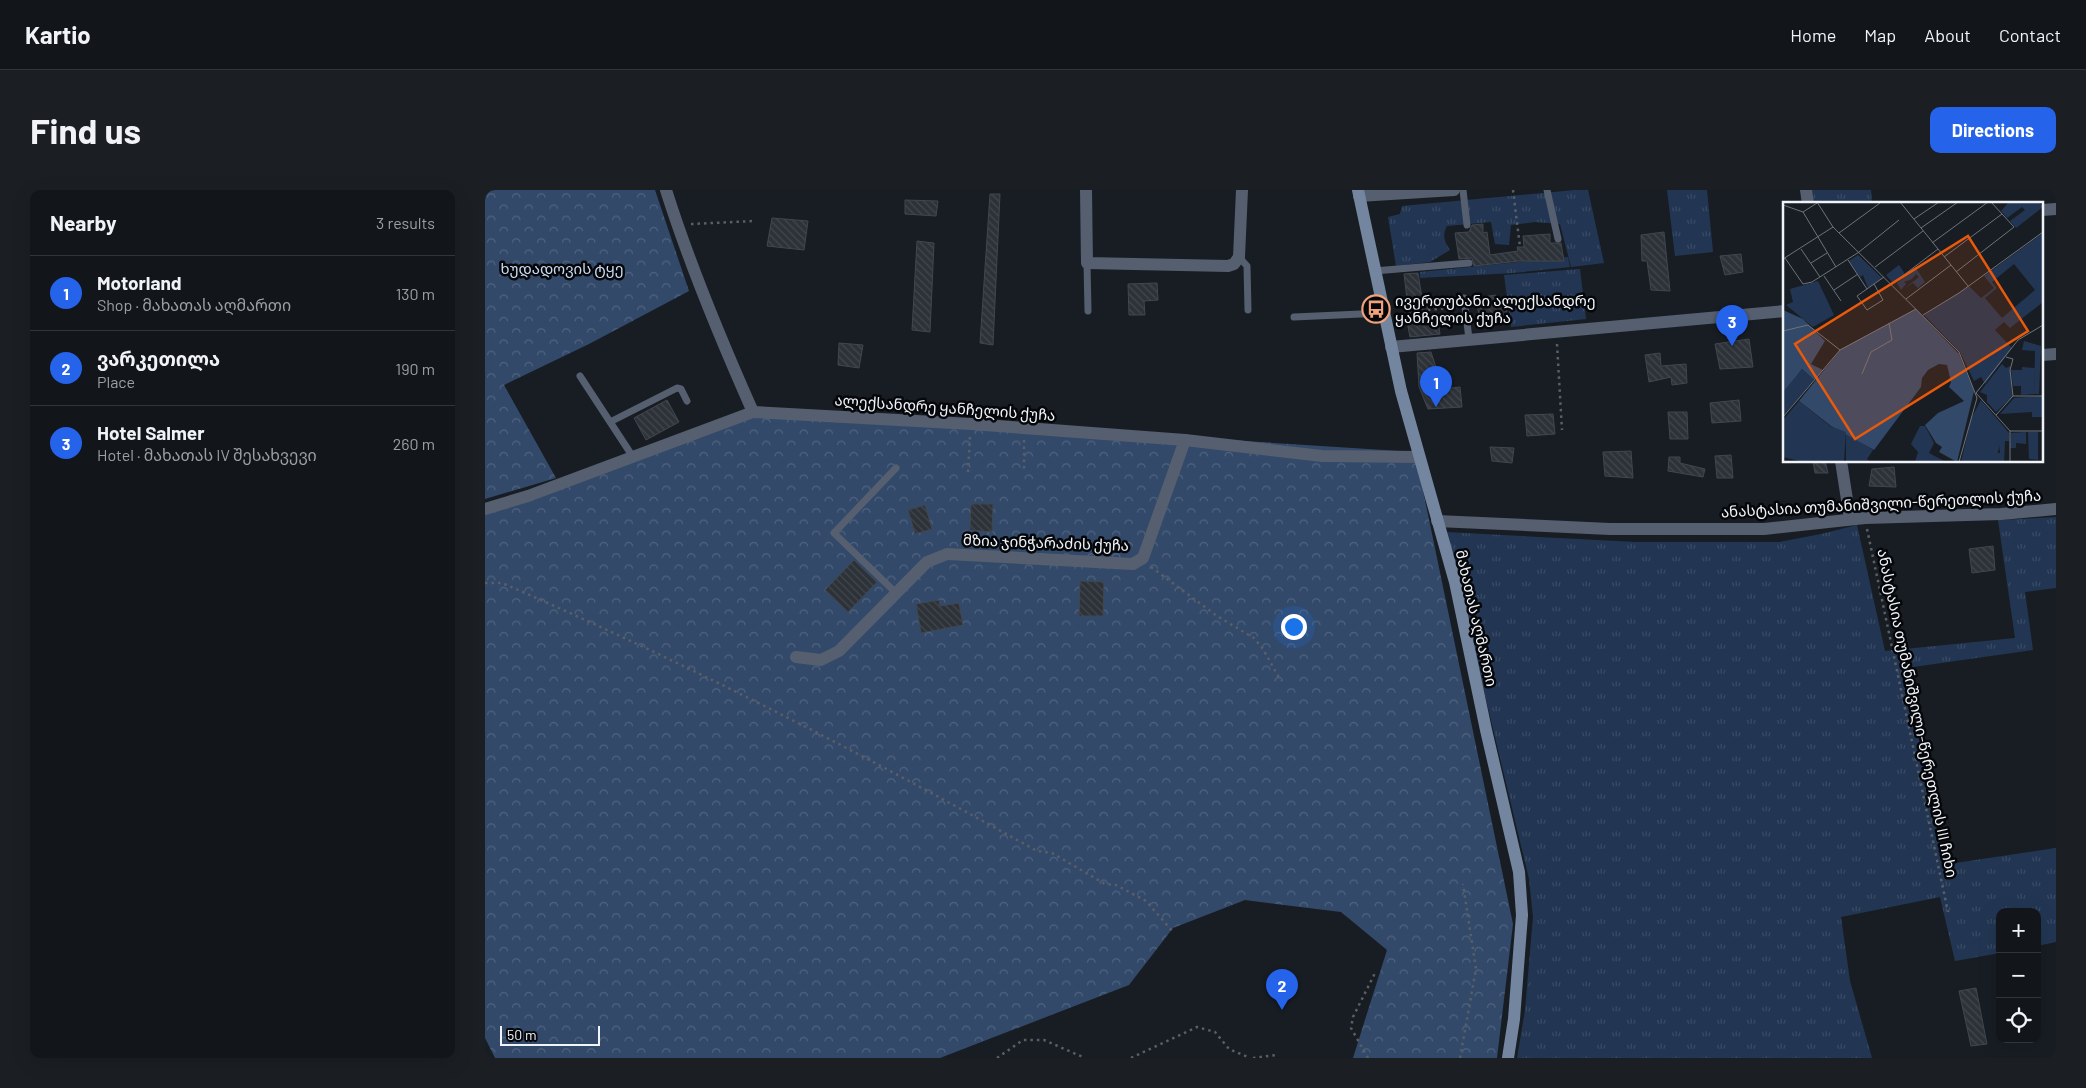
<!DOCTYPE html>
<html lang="en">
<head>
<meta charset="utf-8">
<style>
  :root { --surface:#12161b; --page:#1b1f24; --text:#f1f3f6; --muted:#9c9fa3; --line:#31353a; --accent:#2563eb }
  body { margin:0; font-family:Barlow,"Noto Sans Georgian",sans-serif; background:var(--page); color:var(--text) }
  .controls { position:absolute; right:15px; bottom:15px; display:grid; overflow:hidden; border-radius:10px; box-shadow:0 5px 20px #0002 }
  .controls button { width:45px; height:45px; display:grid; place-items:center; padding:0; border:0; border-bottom:1px solid var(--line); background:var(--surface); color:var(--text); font:25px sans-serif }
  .scale { position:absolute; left:15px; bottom:12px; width:100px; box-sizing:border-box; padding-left:5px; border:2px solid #f0f4f9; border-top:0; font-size:14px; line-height:18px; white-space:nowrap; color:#f0f4f9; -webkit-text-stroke:4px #06070a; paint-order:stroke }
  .you { position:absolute; left:808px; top:436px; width:18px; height:18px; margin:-12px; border:4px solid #fff; border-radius:50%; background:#1a73e8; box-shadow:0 0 0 8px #1a73e833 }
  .badge { display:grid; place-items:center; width:32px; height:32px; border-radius:50%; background:var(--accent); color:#fff; font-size:16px; font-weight:700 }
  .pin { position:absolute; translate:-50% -41px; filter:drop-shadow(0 1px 2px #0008) }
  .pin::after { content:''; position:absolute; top:26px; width:18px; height:15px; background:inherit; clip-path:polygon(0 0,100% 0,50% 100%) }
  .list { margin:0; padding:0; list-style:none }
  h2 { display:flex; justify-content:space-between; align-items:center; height:65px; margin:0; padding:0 20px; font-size:21px }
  h2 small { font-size:16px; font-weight:400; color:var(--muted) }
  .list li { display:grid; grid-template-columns:32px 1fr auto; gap:15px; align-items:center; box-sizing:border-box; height:75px; padding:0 20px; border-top:1px solid var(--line) }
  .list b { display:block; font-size:19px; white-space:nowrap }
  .list p { margin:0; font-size:16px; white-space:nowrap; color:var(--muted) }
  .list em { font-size:16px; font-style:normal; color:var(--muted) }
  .icon { flex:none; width:28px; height:28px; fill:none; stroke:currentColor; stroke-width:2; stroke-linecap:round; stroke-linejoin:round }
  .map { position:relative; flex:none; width:1571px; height:868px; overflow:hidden; border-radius:10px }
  header { display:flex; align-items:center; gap:30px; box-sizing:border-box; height:70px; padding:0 25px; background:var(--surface); border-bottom:1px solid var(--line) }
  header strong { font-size:24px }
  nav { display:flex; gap:28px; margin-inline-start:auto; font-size:18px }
  .intro { display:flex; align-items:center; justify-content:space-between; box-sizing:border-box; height:120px; padding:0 30px }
  h1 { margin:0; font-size:35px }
  .button { padding:12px 22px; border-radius:10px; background:var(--accent); color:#fff; font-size:18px; font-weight:700 }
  main { display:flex; gap:30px; padding:0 30px }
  aside { flex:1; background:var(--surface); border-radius:10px; box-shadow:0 5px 20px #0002 }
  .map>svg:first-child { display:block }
  .grass { fill:url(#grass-tufts) }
  .forest { fill:url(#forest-crowns) }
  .building { fill:url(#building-back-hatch); stroke:#41474f }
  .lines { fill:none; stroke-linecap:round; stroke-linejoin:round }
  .path { stroke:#5a5f65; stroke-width:2.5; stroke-dasharray:2.5 4; stroke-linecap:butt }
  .service { stroke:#555f6f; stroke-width:7 }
  .minor { stroke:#555f6f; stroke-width:12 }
  .tertiary { stroke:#555f6f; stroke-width:12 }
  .secondary { stroke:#74869f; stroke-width:12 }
  .labels { text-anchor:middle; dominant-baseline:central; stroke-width:5; stroke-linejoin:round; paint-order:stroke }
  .park-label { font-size:15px; fill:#cadbf3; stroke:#06070a }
  .poi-label { font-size:15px; fill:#f0f4f9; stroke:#06070a; text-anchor:start }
  .street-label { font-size:15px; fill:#f0f4f9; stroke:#06070a }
  .inset-road { fill:none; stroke:#6e7379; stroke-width:1 }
  .view { fill:#e8590c; fill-opacity:0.15; stroke:#e8590c; stroke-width:2.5 }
  .inset-edge { fill:none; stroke:#f0f4f9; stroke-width:2.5 }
</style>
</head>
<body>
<header>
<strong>Kartio</strong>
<nav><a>Home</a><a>Map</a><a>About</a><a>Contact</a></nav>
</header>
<div class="intro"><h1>Find us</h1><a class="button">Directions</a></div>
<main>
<aside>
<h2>Nearby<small>3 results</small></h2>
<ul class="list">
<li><span class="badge">1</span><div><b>Motorland</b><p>Shop · მახათას აღმართი</p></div><em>130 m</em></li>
<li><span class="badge">2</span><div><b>ვარკეთილა</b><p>Place</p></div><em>190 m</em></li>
<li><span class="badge">3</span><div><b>Hotel Salmer</b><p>Hotel · მახათას IV შესახვევი</p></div><em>260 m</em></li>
</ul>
</aside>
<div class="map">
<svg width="1571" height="868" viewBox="0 0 1571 868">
  <defs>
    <pattern id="grass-tufts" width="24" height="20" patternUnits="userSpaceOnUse" patternTransform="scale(1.25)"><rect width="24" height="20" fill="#223653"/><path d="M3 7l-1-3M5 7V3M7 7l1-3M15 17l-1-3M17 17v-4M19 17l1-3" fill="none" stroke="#384a64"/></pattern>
    <pattern id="forest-crowns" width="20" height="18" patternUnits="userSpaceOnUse" patternTransform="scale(1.25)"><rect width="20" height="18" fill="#32496a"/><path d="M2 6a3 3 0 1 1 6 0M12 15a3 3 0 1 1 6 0" fill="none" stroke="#506480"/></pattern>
    <pattern id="building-back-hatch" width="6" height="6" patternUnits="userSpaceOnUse" patternTransform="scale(1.25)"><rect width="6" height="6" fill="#2d3239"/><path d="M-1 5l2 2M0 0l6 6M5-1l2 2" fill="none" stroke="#42464d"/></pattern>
  </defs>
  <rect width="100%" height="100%" fill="#181d24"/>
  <path class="grass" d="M 1090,0 L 1103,0 L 1119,73 L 1086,77 L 1075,34 L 1050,32 L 1026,35 L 1024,55 L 1010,54 L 1006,32 L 962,36 C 957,45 959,52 965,60 L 945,72 L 911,76 L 903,27 L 915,24 L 917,16 Z
    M 1182,0 L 1222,0 L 1228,62 L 1190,66 Z
    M 1324,0 L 1386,0 L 1387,14 L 1326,14 Z
    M 1083,67 L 1085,77 L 1028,83 L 935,88 L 935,82 Z
    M 1095,79 L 1101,129 L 1026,137 L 1019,85 Z
    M 1571,327 L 1571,398 L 1540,402 L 1548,460 L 1428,477 L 1457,675 L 1571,658 L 1571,752 L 1552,756 L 1552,722 L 1515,722 L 1515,763 L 1470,771 L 1455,707 L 1356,727 L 1365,791 L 1387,868 L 1032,868 L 1040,820 L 1048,727 L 1044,689 L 961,342 L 1150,352 L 1294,352 L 1336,344 L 1372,335 L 1400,461 L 1530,448 L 1513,330 Z"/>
  <path class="forest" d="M 0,0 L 170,0 L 204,101 L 104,154 L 19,195 L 71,288 L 0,309 Z
    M 280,220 L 930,262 L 1028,734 L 1012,868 L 868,868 L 902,760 L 856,722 L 760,710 L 688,738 L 644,795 L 455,868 L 10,868 L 0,848 L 0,324 Z"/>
  <path class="building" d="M 505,4 L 515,4 L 508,155 L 495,153 Z
    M 420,10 L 453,11 L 451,26 L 420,24 Z
    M 287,28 L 323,31 L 319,60 L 282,56 Z
    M 998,34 L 998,43 L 1002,42 L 1005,65 L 1033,61 L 1032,57 L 1039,57 L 1038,46 L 1065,44 L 1065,53 L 1076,53 L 1079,71 L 1034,71 L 989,76 L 987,68 L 974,69 L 970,43 L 984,42 L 987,35 Z
    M 1179,42 L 1185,101 L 1166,100 L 1162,71 L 1157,71 L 1156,45 Z
    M 432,51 L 449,53 L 445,142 L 427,140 Z
    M 1256,64 L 1258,82 L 1240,85 L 1235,66 Z
    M 933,83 L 937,108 L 942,107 L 945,133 L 953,132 L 955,144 L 925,147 L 921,126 L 924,126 L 919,84 Z
    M 672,93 L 673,110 L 659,111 L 660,125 L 644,125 L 643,94 Z
    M 1011,105 L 1012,118 L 1021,117 L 1023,129 L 995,132 L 991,108 Z
    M 1264,149 L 1268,177 L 1235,179 L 1230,154 Z
    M 354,153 L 378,155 L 374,178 L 353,175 Z
    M 946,162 L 958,199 L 975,197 L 977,217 L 943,219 L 934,197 L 932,163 Z
    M 1175,163 L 1176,176 L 1201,174 L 1202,193 L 1187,195 L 1186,187 L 1164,192 L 1160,165 Z
    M 182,210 L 194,232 L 161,250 L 149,228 Z
    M 1254,210 L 1256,231 L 1227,233 L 1225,213 Z
    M 1183,222 L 1202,222 L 1203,249 L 1185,249 Z
    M 1068,224 L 1070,244 L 1042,246 L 1040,225 Z
    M 1005,257 L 1029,258 L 1027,273 L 1007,271 Z
    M 1146,261 L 1148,288 L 1120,286 L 1118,262 Z
    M 1246,265 L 1248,288 L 1232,288 L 1230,266 Z
    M 1184,267 L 1195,267 L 1195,273 L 1220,279 L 1218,287 L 1183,281 Z
    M 1328,271 L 1340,271 L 1343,283 L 1330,283 Z
    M 1409,277 L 1411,297 L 1384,296 L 1387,279 Z
    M 486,314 L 508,314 L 507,342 L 485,340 Z
    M 440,315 L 447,339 L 430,344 L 423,320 Z
    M 1508,356 L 1510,380 L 1487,383 L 1484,359 Z
    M 369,370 L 392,392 L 363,422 L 340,400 Z
    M 595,391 L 619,392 L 618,426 L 594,426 Z
    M 454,410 L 455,416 L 474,413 L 478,435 L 436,443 L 431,414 Z
    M 1491,798 L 1502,854 L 1486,856 L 1474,801 Z"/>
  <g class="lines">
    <path class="path" d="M 1028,0 L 1035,57
      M 206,34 L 269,31
      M 1016,114 L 1016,118
      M 943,120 L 972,117
      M 1072,154 L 1077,240
      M 539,250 L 539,282
      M 483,282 L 485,246
      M 1382,339 L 1463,722
      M 666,377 L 732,426 L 769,448 L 778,459 L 796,491
      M 0,393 L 17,393 C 200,472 378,564 552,661 L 567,663 L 620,694 L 631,695 L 661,711 L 689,743
      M 512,868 L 538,850 L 559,850 L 600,868
      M 646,868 L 712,837 L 730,842 L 744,859 L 765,868
      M 768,868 L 791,865
      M 883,868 L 866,838 L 868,827 L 890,783
      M 975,868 L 991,779 L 978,694"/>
    <path class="service" d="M 978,0 L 982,35
      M 1062,0 L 1073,49
      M 754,67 L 762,76 L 763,120
      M 602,73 L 603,121
      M 889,81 L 984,73
      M 979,108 L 984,149
      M 809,127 L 898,123
      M 95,186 L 148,267
      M 125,232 L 192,198 L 196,199 L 202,211
      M 410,402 L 349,343 L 411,278"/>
    <path class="minor" d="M 181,0 C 205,76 236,150 268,222
      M 601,0 L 602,73 L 743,76 L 749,74 L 754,67 L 757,0
      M 1321,0 L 1323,14
      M 874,6 L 969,0
      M 1557,20 L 1571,19
      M 906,157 L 1300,121
      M 1557,165 L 1571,164
      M 1356,271 L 1365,329
      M 952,331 L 1125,339 L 1279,339 L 1380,328 L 1516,324 L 1571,319
      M 311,467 L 336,470 L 354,461 L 442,372 L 462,364 L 648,374 L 658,368 L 700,250"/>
    <path class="tertiary" d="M 0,319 L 43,306 L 268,222 L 486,234 L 700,250 L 837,266 L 934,267"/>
    <path class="secondary" d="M 873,0 L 916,201 L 970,392 L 1001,540 L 1034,682 L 1037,725 L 1029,829 L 1023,868"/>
  </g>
  <defs>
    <g id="bus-ring" transform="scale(1.4375)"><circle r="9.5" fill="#06070a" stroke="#f0a27a" stroke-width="1.5"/><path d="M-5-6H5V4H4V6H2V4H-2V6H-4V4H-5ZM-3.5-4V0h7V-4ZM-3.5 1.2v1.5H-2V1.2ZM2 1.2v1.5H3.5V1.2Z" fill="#f0a27a"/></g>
  </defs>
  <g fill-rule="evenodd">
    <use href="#bus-ring" x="891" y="119"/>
  </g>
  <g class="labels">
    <g class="park-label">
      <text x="77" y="78">ხუდადოვის ტყე</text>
    </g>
    <g class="poi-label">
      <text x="910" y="110">ივერთუბანი ალექსანდრე<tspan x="910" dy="17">ყანჩელის ქუჩა</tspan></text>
    </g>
    <g class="street-label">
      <text transform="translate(460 217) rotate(4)">ალექსანდრე ყანჩელის ქუჩა</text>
      <text transform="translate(1396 313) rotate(-3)">ანასტასია თუმანიშვილი-წერეთლის ქუჩა</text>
      <text transform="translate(561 352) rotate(2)">მზია ჯინჭარაძის ქუჩა</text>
      <text transform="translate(992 428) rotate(77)">მახათას აღმართი</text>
      <text transform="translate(1433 523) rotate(78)">ანასტასია თუმანიშვილი-წერეთლის III ჩიხი</text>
    </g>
  </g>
  <g transform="translate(1298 12)">
    <rect width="260" height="260" fill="#181d24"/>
    <path d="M 226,0 L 256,0 L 260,5 L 233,26 L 227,19 L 242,8 L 239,5 L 224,16 L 218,9 ZM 260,31 L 260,100 L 227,126 L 221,120 L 212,128 L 229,146 L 202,182 L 198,175 L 191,179 L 177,150 L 141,113 L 186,84 L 198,96 L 211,86 L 201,74 ZM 231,62 L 252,88 L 219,116 L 202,96 L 214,86 L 209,80 ZM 75,53 L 99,76 L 85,86 L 80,73 L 77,75 L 66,59 ZM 116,63 L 122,72 L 110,81 L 103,73 ZM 133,66 L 142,80 L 135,86 L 130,81 L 121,87 L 136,75 L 133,72 L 129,77 L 121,80 L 123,82 L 118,88 L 114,81 ZM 35,79 L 51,113 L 30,125 L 3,103 L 10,100 L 7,87 ZM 241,139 L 258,144 L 256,192 L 251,192 L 252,149 L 239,148 ZM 219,162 L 223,166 L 227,164 L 229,195 L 213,210 L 204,200 L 204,193 L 197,190 ZM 198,198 L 226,231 L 218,239 L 212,260 L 178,260 L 188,217 ZM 137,224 L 142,224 L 151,241 L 146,251 L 163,260 L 132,260 L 135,250 L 128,242 ZM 245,230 L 255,230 L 255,258 L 246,257 ZM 63,231 L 90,248 L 84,257 L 87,260 L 63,260 Z" fill="#223653" fill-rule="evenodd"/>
    <path d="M 133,107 L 176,152 L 191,189 L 174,260 L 156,250 L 159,245 L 153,241 L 142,223 L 155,211 L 181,199 L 166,185 L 168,180 L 164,163 L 156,162 L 145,168 L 139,176 L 138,185 L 91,248 L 48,224 L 16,199 L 58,147 ZM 0,108 L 20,117 L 42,139 L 28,162 L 40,168 L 31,178 L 19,167 L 1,191 Z" fill="#32496a"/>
    <path d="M 19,167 L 31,178 L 0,214 L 0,190 ZM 16,199 L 47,224 L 63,230 L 61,260 L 20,260 L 0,255 L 0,218 Z" fill="#223653"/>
    <path d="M 243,230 L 243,242 L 233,241 L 233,246 L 227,246 L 228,231 Z" fill="#223653"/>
    <path d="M 239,165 L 252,166 L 251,192 L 238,193 L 238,184 L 230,184 L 228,168 L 239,168 ZM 260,194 L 260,215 L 249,215 L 249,210 L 217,212 L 231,196 ZM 215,230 L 226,231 L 226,239 L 222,239 L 221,260 L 212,260 L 213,251 L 217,251 Z" fill="#223653"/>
    <path class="inset-road" d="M 34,0 L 50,25 L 176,150 L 194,196 L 176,260M 117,0 L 185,84M 0,3 L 20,10 L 34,1M 20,10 L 53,65M 131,17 L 156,0M 138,26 L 175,0M 56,31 L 97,1M 149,41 L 205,0M 18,47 L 37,75M 161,55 L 219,12M 2,56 L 20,82 L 29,80 L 76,50 L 116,18M 0,57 L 50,25M 65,58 L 84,87M 28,61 L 44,51M 92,65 L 140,29M 173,70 L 231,25 L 208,0M 41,74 L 58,99M 91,82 L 74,94 L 84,108 L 100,98 L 91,82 L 101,75M 109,82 L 155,47M 51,88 L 75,72M 123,97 L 168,63M 140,113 L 176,91 L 260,30M 260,123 L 235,138 L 193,191 L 227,229 L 260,229M 0,129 L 25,123 L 57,148M 223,155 L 230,157 L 227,168 L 230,194M 79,172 L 88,150 L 109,138 L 106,121M 230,194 L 260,194M 213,213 L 230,194M 0,215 L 57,148 L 133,107M 227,260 L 227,229"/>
    <path class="view" d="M 185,34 L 245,129 L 72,237 L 12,142 Z"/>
    <rect width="260" height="260" class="inset-edge"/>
  </g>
</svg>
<div class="controls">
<button>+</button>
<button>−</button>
<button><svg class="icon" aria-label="locate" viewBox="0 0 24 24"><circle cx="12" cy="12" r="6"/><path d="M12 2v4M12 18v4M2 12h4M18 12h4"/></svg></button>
</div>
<div class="scale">50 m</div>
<div class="you"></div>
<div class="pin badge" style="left:951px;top:217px">1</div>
<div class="pin badge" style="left:797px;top:820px">2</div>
<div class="pin badge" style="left:1247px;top:156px">3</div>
</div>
</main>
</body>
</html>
